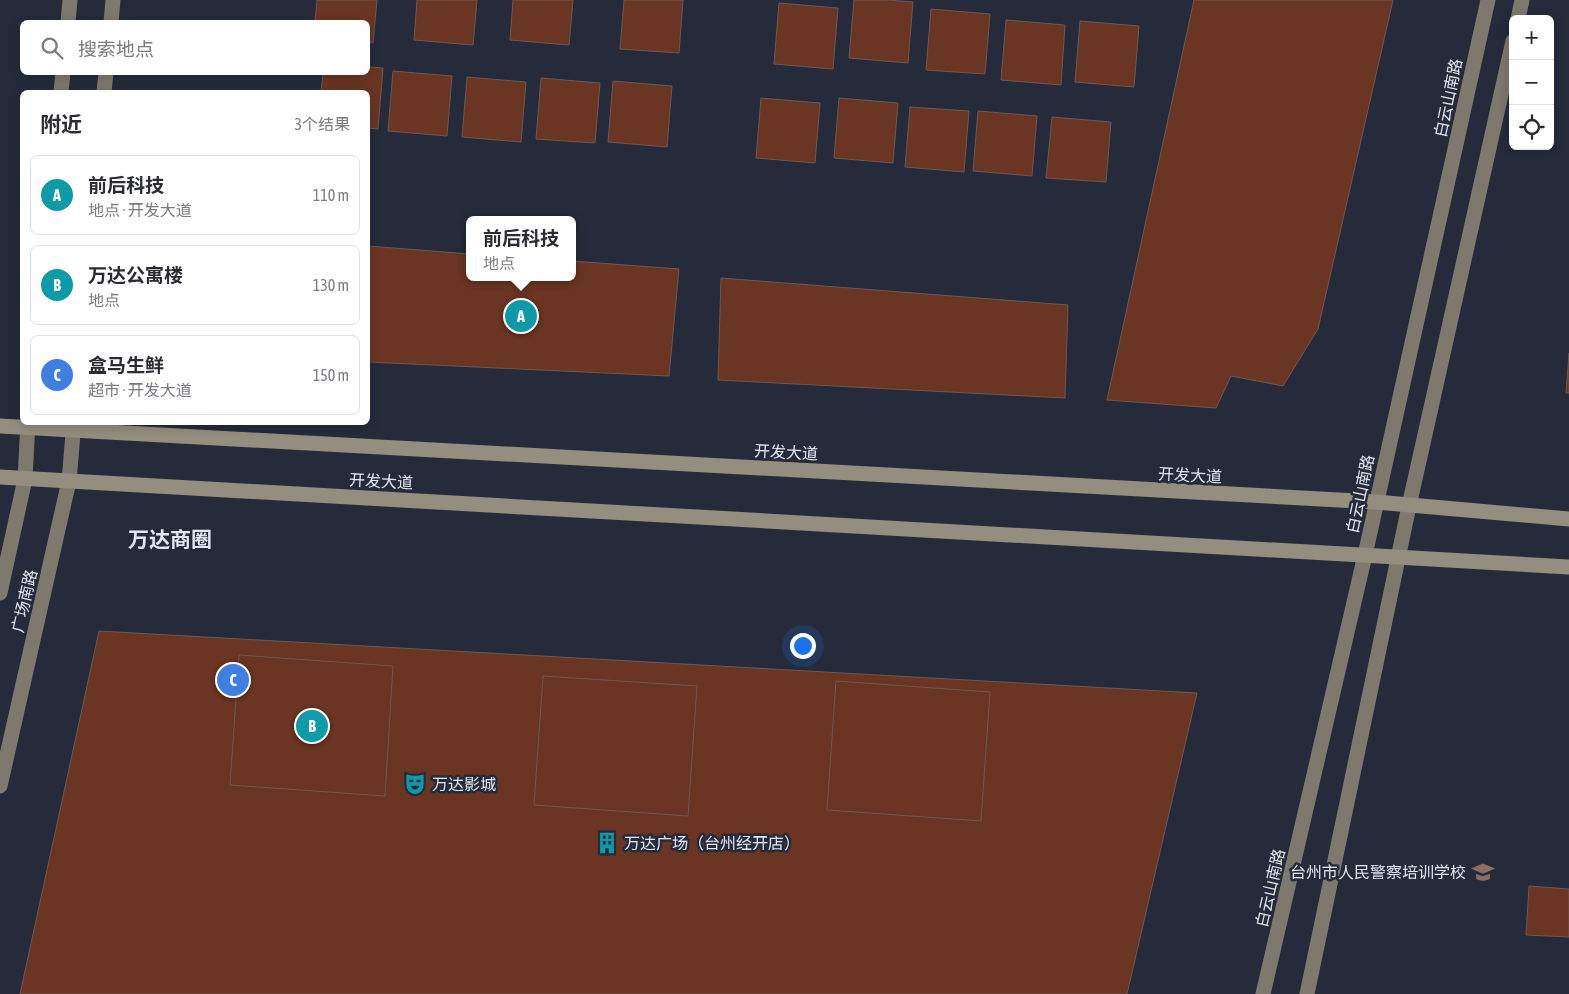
<!DOCTYPE html>
<html lang="zh">
<head>
<meta charset="utf-8">
<style>
  :root { --surface:#fff; --page:#f2f2f3; --text:#2b2b33; --muted:#7c7c81; --line:#e1e1e2; --accent:#785d8c }
  body { margin:0; font-family:"Asap Condensed","Noto Sans SC",sans-serif; background:var(--page); color:var(--text) }
  .controls { position:absolute; right:15px; top:15px; display:grid; overflow:hidden; border-radius:8px; box-shadow:0 2px 12px #0003 }
  .controls button { width:45px; height:45px; display:grid; place-items:center; padding:0; border:0; border-bottom:1px solid var(--line); background:var(--surface); color:var(--text); font:25px sans-serif }
  .you { position:absolute; left:802px; top:645px; width:18px; height:18px; margin:-12px; border:4px solid #fff; border-radius:50%; background:#1a73e8; box-shadow:0 0 0 8px #1a73e833 }
  .badge { display:grid; place-items:center; width:32px; height:32px; border-radius:50%; background:var(--accent); color:#fff; font-size:16px; font-weight:700 }
  .pin { position:absolute; translate:-50% -50%; border:2px solid #fff; box-shadow:0 1px 5px #0006 }
  .popup { position:absolute; left:466px; top:216px; width:110px; height:65px; box-sizing:border-box; display:grid; place-content:center; border-radius:8px; background:var(--surface); filter:drop-shadow(0 1px 4px #0005); font-size:16px; white-space:nowrap; color:var(--muted) }
  .popup b { font-size:19px; color:var(--text) }
  .popup::after { content:''; position:absolute; left:50%; top:100%; margin-left:-10px; border:10px solid transparent; border-top-color:var(--surface) }
  .list { margin:0; padding:0; list-style:none }
  h2 { display:flex; justify-content:space-between; align-items:center; height:65px; margin:0; padding:0 20px; font-size:21px }
  h2 small { font-size:16px; font-weight:400; color:var(--muted) }
  .list li { display:grid; grid-template-columns:32px 1fr auto; gap:15px; align-items:center; box-sizing:border-box; height:80px; margin:0 10px 10px; padding:0 10px; border:1px solid var(--line); border-radius:8px }
  .list b { display:block; font-size:19px; white-space:nowrap }
  .list p { margin:0; font-size:16px; white-space:nowrap; color:var(--muted) }
  .list em { font-size:16px; font-style:normal; color:var(--muted) }
  .icon { flex:none; width:28px; height:28px; fill:none; stroke:currentColor; stroke-width:2; stroke-linecap:round; stroke-linejoin:round }
  .map { position:relative; flex:none; width:1569px; height:994px; overflow:hidden }
  .search { position:absolute; background:var(--surface); box-shadow:0 2px 12px #0003; left:20px; top:20px; width:350px; height:55px; display:flex; align-items:center; gap:12px; box-sizing:border-box; padding:0 18px; border-radius:8px; color:var(--muted); font-size:19px }
  .panel { position:absolute; background:var(--surface); box-shadow:0 2px 12px #0003; left:20px; top:90px; width:350px; height:335px; border-radius:8px }
  .map>svg:first-child { display:block }
  .building { fill:#6a3522; stroke:#6d5952 }
  .lines { fill:none; stroke-linecap:round; stroke-linejoin:round }
  .secondary { stroke:#7e796d; stroke-width:15 }
  .primary { stroke:#948e7f; stroke-width:15 }
  .labels { text-anchor:middle; dominant-baseline:central; stroke-width:5; stroke-linejoin:round; paint-order:stroke }
  .street-label { font-size:16px; fill:#e2e6f0; stroke:#252b3a }
  .poi-label { font-size:16px; fill:#e2e6f0; stroke:#252b3a; text-anchor:start }
  .district-label { font-size:21px; font-weight:bold; fill:#e2e6f0; stroke:#252b3a }
</style>
</head>
<body>
<div class="map">
<svg width="1569" height="994" viewBox="0 0 1569 994">
  <rect width="100%" height="100%" fill="#252b3a"/>
  <path class="building" d="M 317,0 L 377,0 L 373,43 L 368,42 L 368,22 L 315,22 Z
    M 417,0 L 477,0 L 473,45 L 414,40 Z
    M 513,0 L 573,0 L 569,45 L 510,40 Z
    M 624,0 L 683,0 L 679,53 L 620,49 Z
    M 854,0 L 888,0 L 913,2 L 908,63 L 849,58 Z
    M 1194,0 L 1393,0 L 1318,329 L 1283,386 L 1231,376 L 1216,408 L 1107,400 Z
    M 779,3 L 838,8 L 833,69 L 774,64 Z
    M 931,9 L 990,14 L 985,74 L 926,70 Z
    M 1006,20 L 1065,25 L 1061,85 L 1001,80 Z
    M 1080,21 L 1139,26 L 1134,87 L 1075,82 Z
    M 368,67 L 383,68 L 378,129 L 368,128 L 368,92 L 321,92 L 323,72 L 368,72 Z
    M 393,71 L 452,76 L 447,136 L 388,131 Z
    M 467,77 L 526,82 L 521,142 L 462,137 Z
    M 541,78 L 600,83 L 595,143 L 536,139 Z
    M 613,81 L 672,86 L 667,147 L 608,142 Z
    M 761,98 L 820,103 L 815,163 L 756,158 Z
    M 839,98 L 898,103 L 893,163 L 834,158 Z
    M 910,107 L 969,111 L 964,172 L 905,167 Z
    M 978,111 L 1037,116 L 1032,176 L 973,171 Z
    M 1052,117 L 1111,122 L 1106,182 L 1046,178 Z
    M 368,246 L 470,254 L 470,277 L 572,277 L 572,261 L 679,269 L 669,376 L 368,362 Z
    M 721,278 L 1068,305 L 1065,398 L 718,380 Z
    M 1569,353 L 1569,393 L 1566,393 Z
    M 99,631 L 1197,693 L 1127,994 L 20,994 Z
    M 239,655 L 393,666 L 385,796 L 230,785 Z
    M 543,676 L 697,686 L 688,816 L 534,805 Z
    M 836,681 L 990,692 L 981,821 L 827,810 Z
    M 1529,886 L 1569,889 L 1569,937 L 1526,935 Z"/>
  <g class="lines">
    <path class="secondary" d="M 1518,19 L 1522,0
      M 68,22 L 70,0
      M 111,22 L 113,0
      M 61,92 L 63,72
      M 104,92 L 106,72
      M 0,593 L 25,479 L 28,422
      M 0,786 L 69,481 L 74,422
      M 1263,994 L 1365,555 L 1488,0
      M 1307,994 L 1409,506 L 1513,41"/>
    <path class="primary" d="M 0,426 L 1376,502 L 1569,519
      M 0,477 L 1569,567"/>
  </g>
  <defs>
    <g id="theatre-bare" transform="scale(1.725)"><path d="M-5-5.5Q0-4 5-5.5V0Q5 5 0 6Q-5 5-5 0ZM-3.3-2.5H-1v1.5H-3.3ZM1-2.5H3.3v1.5H1ZM-2.8 1Q0 5.5 2.8 1Z" fill="#0f9aa8" stroke="#252b3a" stroke-width="2.5" paint-order="stroke"/></g>
    <g id="building-bare" transform="scale(1.725)"><path d="M-4-6H4V6H1V3H-1V6H-4ZM-2.5-4.3h1.7v1.8h-1.7ZM.8-4.3h1.7v1.8H.8ZM-2.5-1h1.7V.8h-1.7ZM.8-1h1.7V.8H.8Z" fill="#0f9aa8" stroke="#252b3a" stroke-width="2.5" paint-order="stroke"/></g>
    <g id="school-bare" transform="scale(1.725)"><path d="M0-5L7-2L0 1L-7-2ZM-4 1L0 2.5L4 1V4Q0 6-4 4Z" fill="#8d6e63" stroke="#252b3a" stroke-width="2.5" paint-order="stroke"/></g>
  </defs>
  <g fill-rule="evenodd">
    <use href="#theatre-bare" x="415" y="784"/>
    <use href="#building-bare" x="607" y="843"/>
    <use href="#school-bare" x="1483" y="872"/>
  </g>
  <g class="labels">
    <g class="street-label">
      <text transform="translate(1448 98) rotate(-78)">白云山南路</text>
      <text transform="translate(786 452) rotate(3)">开发大道</text>
      <text transform="translate(1190 475) rotate(3)">开发大道</text>
      <text transform="translate(381 481) rotate(3)">开发大道</text>
      <text transform="translate(1360 494) rotate(-78)">白云山南路</text>
      <text transform="translate(24 601) rotate(-77)">广场南路</text>
      <text transform="translate(1270 888) rotate(-77)">白云山南路</text>
    </g>
    <g class="poi-label">
      <text x="432" y="784">万达影城</text>
      <text x="624" y="843">万达广场（台州经开店）</text>
      <text x="1466" y="872" text-anchor="end">台州市人民警察培训学校</text>
    </g>
    <g class="district-label">
      <text x="170" y="539">万达商圈</text>
    </g>
  </g>
</svg>
<div class="controls">
<button>+</button>
<button>−</button>
<button><svg class="icon" aria-label="locate" viewBox="0 0 24 24"><circle cx="12" cy="12" r="6"/><path d="M12 2v4M12 18v4M2 12h4M18 12h4"/></svg></button>
</div>
<div class="you"></div>
<div class="pin badge" style="left:521px;top:316px;background:#0f9aa8">A</div>
<div class="popup"><b>前后科技</b>地点</div>
<div class="pin badge" style="left:312px;top:726px;background:#0f9aa8">B</div>
<div class="pin badge" style="left:233px;top:680px;background:#3f7fe0">C</div>
<div class="search"><svg class="icon" aria-label="search" viewBox="0 0 24 24"><circle cx="10" cy="10" r="6"/><path d="M15 15l6 6"/></svg>搜索地点</div>
<section class="panel">
<h2>附近<small>3个结果</small></h2>
<ul class="list">
<li><span class="badge" style="background:#0f9aa8">A</span><div><b>前后科技</b><p>地点 · 开发大道</p></div><em>110 m</em></li>
<li><span class="badge" style="background:#0f9aa8">B</span><div><b>万达公寓楼</b><p>地点</p></div><em>130 m</em></li>
<li><span class="badge" style="background:#3f7fe0">C</span><div><b>盒马生鲜</b><p>超市 · 开发大道</p></div><em>150 m</em></li>
</ul>
</section>
</div>
</body>
</html>
